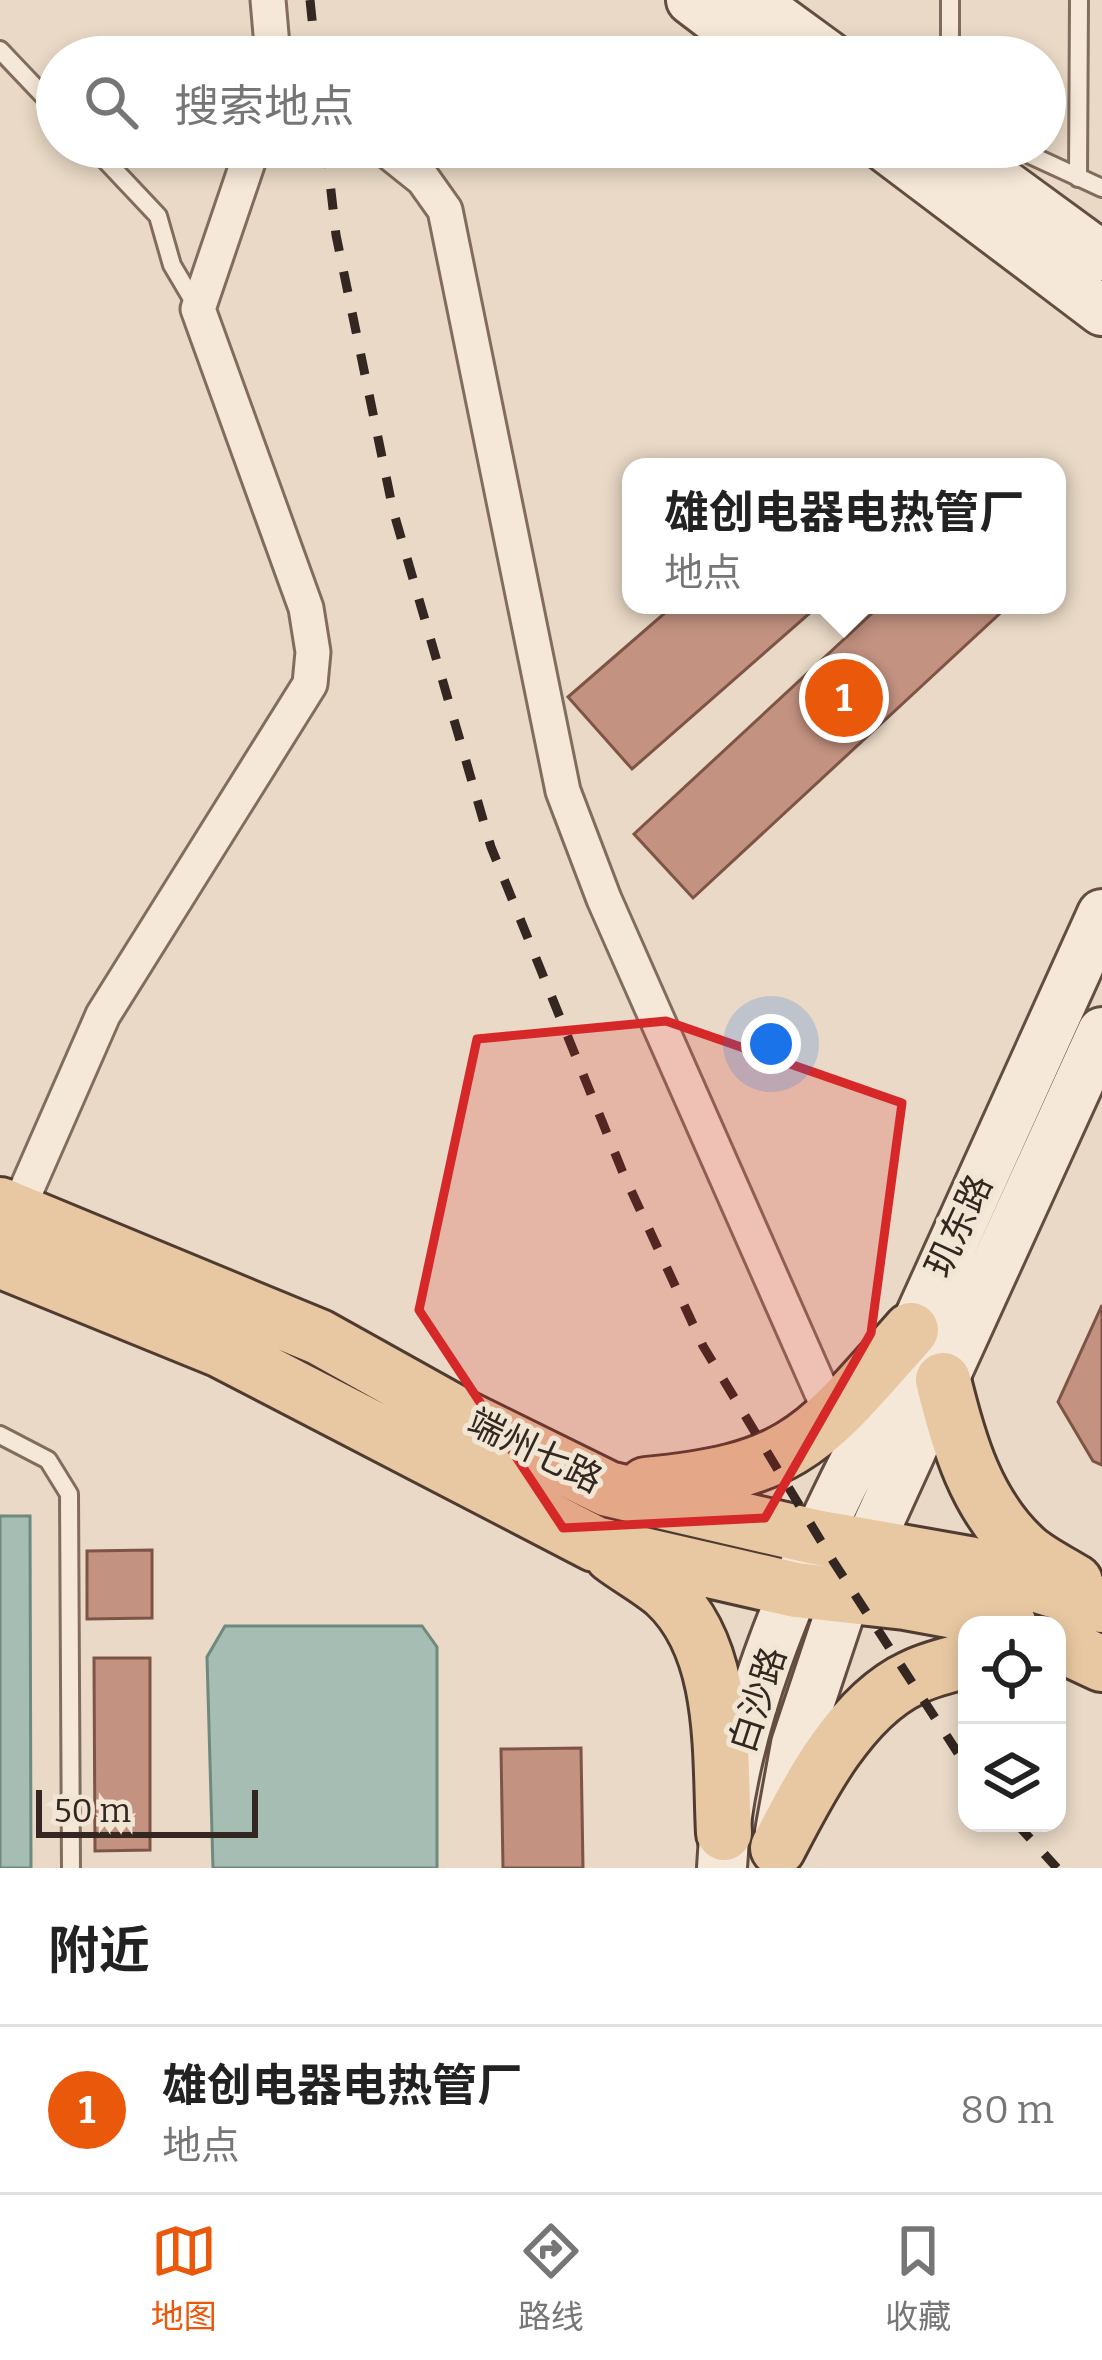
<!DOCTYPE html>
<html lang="zh">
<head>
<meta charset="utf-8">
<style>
  :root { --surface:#fff; --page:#f2f2f2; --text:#222; --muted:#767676; --line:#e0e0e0; --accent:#ea580c }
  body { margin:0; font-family:Bitter,"Noto Sans SC",serif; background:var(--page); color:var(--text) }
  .controls { position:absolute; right:36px; bottom:36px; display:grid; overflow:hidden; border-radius:24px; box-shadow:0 6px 18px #0003 }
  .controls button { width:108px; height:108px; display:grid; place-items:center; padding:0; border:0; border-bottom:3px solid var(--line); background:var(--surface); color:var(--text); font:60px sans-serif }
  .scale { position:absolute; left:36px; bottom:30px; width:222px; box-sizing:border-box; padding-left:12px; border:6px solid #342620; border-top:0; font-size:33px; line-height:42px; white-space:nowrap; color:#342620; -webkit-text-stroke:9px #f1e5d4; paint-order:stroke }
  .you { position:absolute; left:771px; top:1044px; width:42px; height:42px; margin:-30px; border:9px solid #fff; border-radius:50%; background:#1a73e8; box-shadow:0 0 0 18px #1a73e833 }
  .badge { display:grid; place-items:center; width:78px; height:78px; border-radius:50%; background:var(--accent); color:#fff; font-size:39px; font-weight:700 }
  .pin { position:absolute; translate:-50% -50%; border:6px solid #fff; box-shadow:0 3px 12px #0006 }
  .popup { position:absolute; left:622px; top:458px; width:444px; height:156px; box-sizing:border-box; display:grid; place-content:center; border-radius:24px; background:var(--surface); filter:drop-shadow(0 3px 9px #0005); font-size:39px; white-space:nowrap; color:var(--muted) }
  .popup b { font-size:45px; color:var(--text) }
  .popup::after { content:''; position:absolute; left:50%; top:100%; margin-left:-24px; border:24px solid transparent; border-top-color:var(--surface) }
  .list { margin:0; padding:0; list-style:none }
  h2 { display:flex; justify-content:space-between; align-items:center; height:156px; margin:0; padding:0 48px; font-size:51px }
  h2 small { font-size:39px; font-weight:400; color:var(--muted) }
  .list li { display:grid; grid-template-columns:78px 1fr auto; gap:36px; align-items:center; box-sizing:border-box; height:168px; padding:0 48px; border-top:3px solid var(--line) }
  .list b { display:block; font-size:45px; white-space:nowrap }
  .list p { margin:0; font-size:39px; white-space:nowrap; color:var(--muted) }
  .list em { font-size:39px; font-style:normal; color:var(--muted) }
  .icon { flex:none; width:66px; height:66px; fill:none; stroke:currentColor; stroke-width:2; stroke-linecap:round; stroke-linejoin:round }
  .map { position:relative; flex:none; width:1102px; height:1868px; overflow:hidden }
  .search { position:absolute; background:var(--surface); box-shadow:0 6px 18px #0003; left:36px; right:36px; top:36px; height:132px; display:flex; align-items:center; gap:30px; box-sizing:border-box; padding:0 42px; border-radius:66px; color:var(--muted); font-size:45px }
  .sheet { height:324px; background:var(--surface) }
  nav { display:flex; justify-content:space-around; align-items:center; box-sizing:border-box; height:168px; border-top:3px solid var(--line); background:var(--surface); font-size:33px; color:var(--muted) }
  nav a { display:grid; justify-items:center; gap:6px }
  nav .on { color:var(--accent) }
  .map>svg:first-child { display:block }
  .water { fill:#a6bdb3; stroke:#6e8a7f; stroke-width:3 }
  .building { fill:#c39280; stroke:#7e5446; stroke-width:3 }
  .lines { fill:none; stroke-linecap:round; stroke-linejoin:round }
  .lane-casing { stroke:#826c5d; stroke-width:22 }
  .street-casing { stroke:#826c5d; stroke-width:39 }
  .secondary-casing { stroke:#644d41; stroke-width:54 }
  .primary-casing { stroke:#503b31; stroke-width:60 }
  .lane { stroke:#f5e8d8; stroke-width:16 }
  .street { stroke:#f5e8d8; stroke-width:33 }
  .secondary { stroke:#f5e8d8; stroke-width:48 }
  .primary { stroke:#e8c8a2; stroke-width:54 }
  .rail { stroke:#342620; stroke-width:9; stroke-dasharray:21 21; stroke-linecap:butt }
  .marked { fill:#d62828; fill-opacity:0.2; stroke:#d62828; stroke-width:9; stroke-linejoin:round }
  .labels { text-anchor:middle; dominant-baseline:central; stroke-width:10; stroke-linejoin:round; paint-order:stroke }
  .street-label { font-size:36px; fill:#342620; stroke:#f1e5d4 }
</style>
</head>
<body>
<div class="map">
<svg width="1102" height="1868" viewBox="0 0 1102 1868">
  <rect width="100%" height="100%" fill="#e9d9c6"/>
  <path class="water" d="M 0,1516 L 30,1516 L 31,1868 L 0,1868 Z
    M 225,1626 L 422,1626 L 437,1647 L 437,1868 L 213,1868 L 207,1657 Z"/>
  <path class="building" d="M 674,605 L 819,605 L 632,769 L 568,697 Z
    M 881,605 L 1009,605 L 693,898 L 634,834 Z
    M 1102,1305 L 1102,1465 L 1093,1461 L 1058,1402 Z
    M 152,1550 L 152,1618 L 87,1619 L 87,1551 Z
    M 94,1658 L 150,1658 L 150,1850 L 95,1851 Z
    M 581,1748 L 583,1868 L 503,1868 L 501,1749 Z"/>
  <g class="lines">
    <g class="lane-casing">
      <path id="lane" d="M 950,0 L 950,57
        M 0,50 L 57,110
        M 93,147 L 158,216 L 172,265 L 198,309
        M 1013,147 L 1102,188
        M 1078,178 L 1079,0
        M 0,1435 L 48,1460 L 69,1494 L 71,1868"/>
    </g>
    <g class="street-casing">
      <path id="street" d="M 268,0 L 273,57
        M 383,147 L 423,179 L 445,210 L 563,791 L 604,899 L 833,1418
        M 17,1211 L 103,1015 L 310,684 L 313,652 L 306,608 L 198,309 L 253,147"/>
    </g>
    <g class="secondary-casing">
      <path id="secondary" d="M 691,0 L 766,57
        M 752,0 L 830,57
        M 885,147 L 1102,311
        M 953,147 L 1102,256
        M 780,1832 L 796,1744 L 846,1594 L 1102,1032
        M 722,1868 C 728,1731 793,1583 854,1462 L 1102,914"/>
    </g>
    <g class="primary-casing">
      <path id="primary" d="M 0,1205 L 319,1337 L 466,1419 L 608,1489 L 815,1537 L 969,1564 L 1102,1605
        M 0,1260 L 221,1350 L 595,1544 L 796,1590 L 905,1602 L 987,1617 L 1009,1625
        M 943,1380 C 958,1442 976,1506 1026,1551 C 1040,1563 1059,1572 1075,1582
        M 646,1485 C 797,1471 815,1438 911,1330
        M 612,1555 C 629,1568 650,1579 666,1593 C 728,1650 720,1756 724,1833
        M 1057,1643 L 1102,1664
        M 778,1848 C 808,1790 850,1707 912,1678 C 929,1669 949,1665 967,1660"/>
    </g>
    <use href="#lane" class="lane"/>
    <use href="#street" class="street"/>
    <use href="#secondary" class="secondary"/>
    <use href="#primary" class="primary"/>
    <path class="rail" d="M 310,0 L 316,57
      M 326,147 L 336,235 L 393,510 L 491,847 L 623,1173 L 703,1346 L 833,1561 L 967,1767
      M 1016,1823 L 1057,1868"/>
  </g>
  <path class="marked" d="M 666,1021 L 902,1103 L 871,1333 L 765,1518 L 563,1528 L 419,1310 L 477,1039 Z"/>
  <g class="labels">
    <g class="street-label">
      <text transform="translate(959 1226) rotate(-65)">玑东路</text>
      <text transform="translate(535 1451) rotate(26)">端州七路</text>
      <text transform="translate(758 1700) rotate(-72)">白沙路</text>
    </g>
  </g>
</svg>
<div class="controls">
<button><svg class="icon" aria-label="locate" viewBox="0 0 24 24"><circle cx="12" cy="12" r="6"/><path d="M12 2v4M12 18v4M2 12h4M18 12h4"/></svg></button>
<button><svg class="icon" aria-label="layers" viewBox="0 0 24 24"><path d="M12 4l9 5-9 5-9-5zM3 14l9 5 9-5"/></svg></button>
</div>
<div class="scale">50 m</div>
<div class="you"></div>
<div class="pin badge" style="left:844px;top:698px">1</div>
<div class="popup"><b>雄创电器电热管厂</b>地点</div>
<div class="search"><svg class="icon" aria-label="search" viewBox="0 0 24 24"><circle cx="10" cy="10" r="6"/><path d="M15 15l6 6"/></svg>搜索地点</div>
</div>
<section class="sheet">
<h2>附近<small></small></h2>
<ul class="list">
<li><span class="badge">1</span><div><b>雄创电器电热管厂</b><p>地点</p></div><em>80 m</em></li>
</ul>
</section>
<nav>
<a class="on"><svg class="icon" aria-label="map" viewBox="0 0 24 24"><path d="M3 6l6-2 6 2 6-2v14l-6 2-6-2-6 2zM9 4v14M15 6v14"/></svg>地图</a>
<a><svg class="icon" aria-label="directions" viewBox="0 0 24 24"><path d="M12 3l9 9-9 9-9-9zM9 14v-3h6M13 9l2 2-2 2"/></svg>路线</a>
<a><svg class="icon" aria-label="saved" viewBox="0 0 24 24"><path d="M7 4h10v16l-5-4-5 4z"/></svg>收藏</a>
</nav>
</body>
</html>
